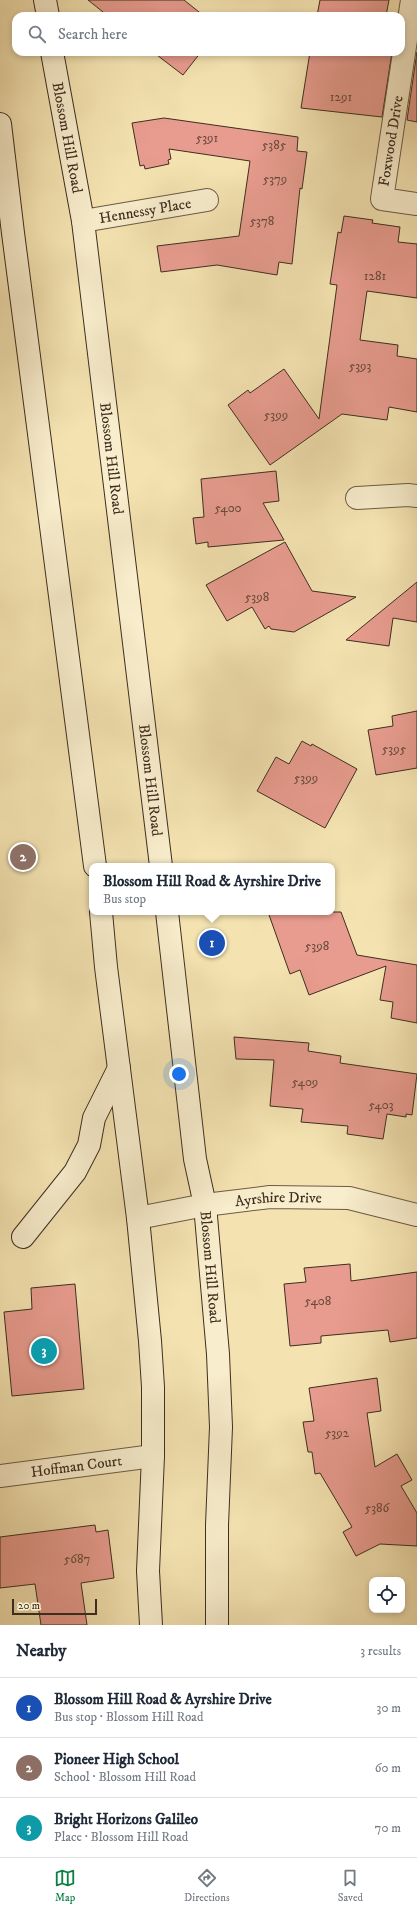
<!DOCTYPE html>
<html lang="en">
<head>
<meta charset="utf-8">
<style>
  :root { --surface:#fff; --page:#f6f6f7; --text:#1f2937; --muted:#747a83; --line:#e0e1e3; --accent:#0b8043 }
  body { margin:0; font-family:"IM FELL DW Pica",serif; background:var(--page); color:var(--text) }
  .controls { position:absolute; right:12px; bottom:12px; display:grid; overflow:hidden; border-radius:8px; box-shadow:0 2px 6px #0003 }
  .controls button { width:36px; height:36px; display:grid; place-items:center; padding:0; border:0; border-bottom:1px solid var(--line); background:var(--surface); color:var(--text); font:20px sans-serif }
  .scale { position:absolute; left:12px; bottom:10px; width:85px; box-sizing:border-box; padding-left:4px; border:2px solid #3e2e20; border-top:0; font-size:11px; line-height:14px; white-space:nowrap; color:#3e2e20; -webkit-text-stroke:3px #f8edcc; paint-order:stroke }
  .you { position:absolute; left:179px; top:1074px; width:14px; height:14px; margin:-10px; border:3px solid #fff; border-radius:50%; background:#1a73e8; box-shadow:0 0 0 6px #1a73e833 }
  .badge { display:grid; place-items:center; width:26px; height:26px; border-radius:50%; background:var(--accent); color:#fff; font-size:13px; font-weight:700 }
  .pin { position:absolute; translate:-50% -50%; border:2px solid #fff; box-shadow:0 1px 4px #0006 }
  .popup { position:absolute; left:89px; top:863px; width:246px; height:52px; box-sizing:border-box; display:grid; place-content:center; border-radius:8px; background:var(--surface); filter:drop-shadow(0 1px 3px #0005); font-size:13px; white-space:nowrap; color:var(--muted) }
  .popup b { font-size:15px; color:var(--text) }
  .popup::after { content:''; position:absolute; left:50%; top:100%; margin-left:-8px; border:8px solid transparent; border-top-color:var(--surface) }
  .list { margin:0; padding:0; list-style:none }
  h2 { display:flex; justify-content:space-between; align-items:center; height:52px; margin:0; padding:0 16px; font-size:17px }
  h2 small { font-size:13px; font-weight:400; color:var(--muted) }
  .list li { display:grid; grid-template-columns:26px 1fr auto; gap:12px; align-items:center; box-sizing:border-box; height:60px; padding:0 16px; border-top:1px solid var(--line) }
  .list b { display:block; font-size:15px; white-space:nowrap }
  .list p { margin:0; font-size:13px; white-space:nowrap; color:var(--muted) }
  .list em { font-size:13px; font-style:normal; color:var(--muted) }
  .icon { flex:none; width:22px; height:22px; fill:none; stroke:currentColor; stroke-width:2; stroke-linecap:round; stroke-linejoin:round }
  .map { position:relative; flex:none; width:417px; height:1625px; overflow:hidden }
  .search { position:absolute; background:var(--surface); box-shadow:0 2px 6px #0003; left:12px; right:12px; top:12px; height:44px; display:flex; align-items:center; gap:10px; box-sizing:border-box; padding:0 14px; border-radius:12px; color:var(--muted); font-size:15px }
  .sheet { height:232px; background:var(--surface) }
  nav { display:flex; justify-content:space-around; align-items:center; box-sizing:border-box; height:56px; border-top:1px solid var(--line); background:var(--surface); font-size:11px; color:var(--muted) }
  nav a { display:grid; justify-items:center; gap:2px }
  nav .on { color:var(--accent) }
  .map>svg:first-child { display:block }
  .building { fill:#e89c8f; stroke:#3e2e20 }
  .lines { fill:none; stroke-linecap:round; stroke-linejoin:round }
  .street-casing { stroke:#6c5b44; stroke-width:24 }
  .secondary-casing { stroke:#3e2e20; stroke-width:24 }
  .street { stroke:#f8edcc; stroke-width:22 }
  .secondary { stroke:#f8edcc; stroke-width:22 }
  .labels { text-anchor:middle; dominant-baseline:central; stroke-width:3; stroke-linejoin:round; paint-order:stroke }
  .number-label { font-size:13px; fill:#684a3c }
  .street-label { font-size:15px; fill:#3e2e20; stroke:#f8edcc }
</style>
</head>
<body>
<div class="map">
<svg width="417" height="1625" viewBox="0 0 417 1625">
  <rect width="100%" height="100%" fill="#f4e3b1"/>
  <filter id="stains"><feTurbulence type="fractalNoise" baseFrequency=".005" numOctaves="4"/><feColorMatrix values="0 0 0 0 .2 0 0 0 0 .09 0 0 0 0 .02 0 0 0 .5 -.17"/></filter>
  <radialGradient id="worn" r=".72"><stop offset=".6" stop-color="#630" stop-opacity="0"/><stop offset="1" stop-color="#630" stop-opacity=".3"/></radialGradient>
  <path class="building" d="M 88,0 L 184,0 L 204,16 L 108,16 Z
    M 320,0 L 389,0 L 386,16 L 317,16 Z
    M 153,52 L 201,52 L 183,75 Z
    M 310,52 L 392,52 L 382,117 L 301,108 Z
    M 417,52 L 417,122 L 407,120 Z
    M 164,118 L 298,137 L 297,151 L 307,152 L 302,189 L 300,188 L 292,264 L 279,262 L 277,275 L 217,265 L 161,272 L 157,246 L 239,236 L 250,161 L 169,149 L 171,159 L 168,160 L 169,164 L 145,169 L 144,165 L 140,166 L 132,123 Z
    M 344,216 L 373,220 L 372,223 L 400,227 L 398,242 L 417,244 L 417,298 L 367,291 L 360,340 L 398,345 L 397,356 L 417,359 L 417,412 L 389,407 L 387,420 L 342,414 L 270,465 L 228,405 L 248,390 L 250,393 L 284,369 L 319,419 L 337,285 L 330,284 L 338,232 L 341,233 Z
    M 276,471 L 279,501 L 263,503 L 284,540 L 208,547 L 208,542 L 196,544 L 193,518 L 204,517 L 201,479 Z
    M 285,542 L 312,591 L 356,597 L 294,632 L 271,629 L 269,626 L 265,629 L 252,607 L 227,621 L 206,585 Z
    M 417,582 L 417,622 L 393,618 L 389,646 L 346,640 Z
    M 417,711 L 417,768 L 376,775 L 368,730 L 393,726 L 392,716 Z
    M 302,741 L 311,746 L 312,744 L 357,769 L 325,828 L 257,791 L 276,757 L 289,764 Z
    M 268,912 L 341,912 L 357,955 L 417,965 L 417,1023 L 391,1018 L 393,1002 L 380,1000 L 386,966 L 309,995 L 300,970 L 290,974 Z
    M 234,1037 L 309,1043 L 308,1051 L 341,1056 L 340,1063 L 417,1074 L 412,1115 L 406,1114 L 406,1117 L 387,1114 L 383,1139 L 347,1134 L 348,1126 L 301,1122 L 303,1109 L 270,1106 L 274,1060 L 236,1059 Z
    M 350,1264 L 351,1281 L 417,1272 L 417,1338 L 390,1342 L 388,1330 L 321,1336 L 321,1343 L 290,1346 L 284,1284 L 306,1282 L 304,1268 Z
    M 75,1284 L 84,1389 L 12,1396 L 4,1312 L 32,1309 L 31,1288 Z
    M 377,1378 L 381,1411 L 367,1413 L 375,1467 L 397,1454 L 412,1480 L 401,1486 L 417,1513 L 417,1546 L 380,1544 L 356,1556 L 343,1532 L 352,1527 L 320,1473 L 315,1474 L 312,1452 L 308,1452 L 303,1422 L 314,1421 L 309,1388 Z
    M 95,1525 L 96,1532 L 108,1530 L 114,1578 L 81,1583 L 87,1625 L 41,1625 L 35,1584 L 0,1588 L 0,1537 Z"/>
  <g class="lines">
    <g class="street-casing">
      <g id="street">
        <path d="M 412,0 L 382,199 L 417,204"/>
        <path id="s1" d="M 83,221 L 207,200"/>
        <path d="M 357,498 L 408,495 L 417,496"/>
        <path id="s2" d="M 138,1218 L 205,1205 L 270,1197 L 349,1198 L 417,1215"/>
        <path id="s3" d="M 0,1476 L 153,1456"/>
      </g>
    </g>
    <g class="secondary-casing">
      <g id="secondary">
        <path d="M 45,0 L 48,16"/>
        <path id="s4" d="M 52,52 L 83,221 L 161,866"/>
        <path d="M 0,124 L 13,233 L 95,866"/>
        <path d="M 101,912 L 106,967 L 138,1218 L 150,1341 L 153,1387 L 153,1456 L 148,1571 L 151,1625"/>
        <path id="s5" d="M 167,912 L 195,1159 L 205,1205 L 218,1354 L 221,1427 L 217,1525 L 217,1625"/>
        <path d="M 23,1237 L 75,1172 L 89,1145 L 94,1118 L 119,1068"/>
      </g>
    </g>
    <use href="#street" class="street"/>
    <use href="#secondary" class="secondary"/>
  </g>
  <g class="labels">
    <g class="number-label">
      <text x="341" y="97">1291</text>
      <text x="207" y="138">5391</text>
      <text x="274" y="145">5385</text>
      <text x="275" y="179">5379</text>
      <text x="262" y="221">5378</text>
      <text x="375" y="276">1281</text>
      <text x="360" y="366">5393</text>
      <text x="276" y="415">5399</text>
      <text x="228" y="508">5400</text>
      <text x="257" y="597">5398</text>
      <text x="394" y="749">5395</text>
      <text x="306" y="778">5399</text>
      <text x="317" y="946">5398</text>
      <text x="305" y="1082">5409</text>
      <text x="381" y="1105">5403</text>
      <text x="318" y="1301">5408</text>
      <text x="337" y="1433">5392</text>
      <text x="377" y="1508">5386</text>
      <text x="77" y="1559">5687</text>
    </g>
    <g class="street-label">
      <text stroke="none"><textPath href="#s4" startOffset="87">Blossom Hill Road</textPath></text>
      <text transform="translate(391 141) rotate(-81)">Foxwood Drive</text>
      <text stroke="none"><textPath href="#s1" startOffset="63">Hennessy Place</textPath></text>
      <text stroke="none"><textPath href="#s4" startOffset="411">Blossom Hill Road</textPath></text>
      <text stroke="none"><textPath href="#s4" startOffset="735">Blossom Hill Road</textPath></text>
      <text stroke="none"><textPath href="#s2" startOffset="142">Ayrshire Drive</textPath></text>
      <text stroke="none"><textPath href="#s5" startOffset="358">Blossom Hill Road</textPath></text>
      <text stroke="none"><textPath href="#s3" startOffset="77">Hoffman Court</textPath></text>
    </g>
  </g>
  <rect width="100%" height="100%" filter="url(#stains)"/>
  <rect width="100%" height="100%" fill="url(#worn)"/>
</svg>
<div class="controls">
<button><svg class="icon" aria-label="locate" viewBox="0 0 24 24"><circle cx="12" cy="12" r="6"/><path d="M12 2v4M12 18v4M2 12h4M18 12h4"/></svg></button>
</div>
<div class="scale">20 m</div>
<div class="you"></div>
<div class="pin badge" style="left:212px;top:943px;background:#1a4fb4">1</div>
<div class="popup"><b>Blossom Hill Road &amp; Ayrshire Drive</b>Bus stop</div>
<div class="pin badge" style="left:23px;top:857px;background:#8d6e63">2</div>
<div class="pin badge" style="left:44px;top:1351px;background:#0f9aa8">3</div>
<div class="search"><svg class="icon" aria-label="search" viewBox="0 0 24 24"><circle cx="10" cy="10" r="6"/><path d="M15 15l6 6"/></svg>Search here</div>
</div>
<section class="sheet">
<h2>Nearby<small>3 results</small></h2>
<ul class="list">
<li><span class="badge" style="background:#1a4fb4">1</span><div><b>Blossom Hill Road &amp; Ayrshire Drive</b><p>Bus stop · Blossom Hill Road</p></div><em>30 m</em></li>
<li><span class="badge" style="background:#8d6e63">2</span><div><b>Pioneer High School</b><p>School · Blossom Hill Road</p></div><em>60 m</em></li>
<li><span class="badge" style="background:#0f9aa8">3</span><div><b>Bright Horizons Galileo</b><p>Place · Blossom Hill Road</p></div><em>70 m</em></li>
</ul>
</section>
<nav>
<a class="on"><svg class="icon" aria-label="map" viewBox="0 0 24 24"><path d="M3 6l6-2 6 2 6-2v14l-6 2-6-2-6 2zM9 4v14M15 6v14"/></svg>Map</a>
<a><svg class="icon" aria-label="directions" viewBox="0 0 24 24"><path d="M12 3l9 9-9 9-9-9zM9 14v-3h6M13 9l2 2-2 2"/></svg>Directions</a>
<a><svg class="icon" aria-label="saved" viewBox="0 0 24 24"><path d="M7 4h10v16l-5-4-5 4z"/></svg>Saved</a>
</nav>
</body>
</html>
